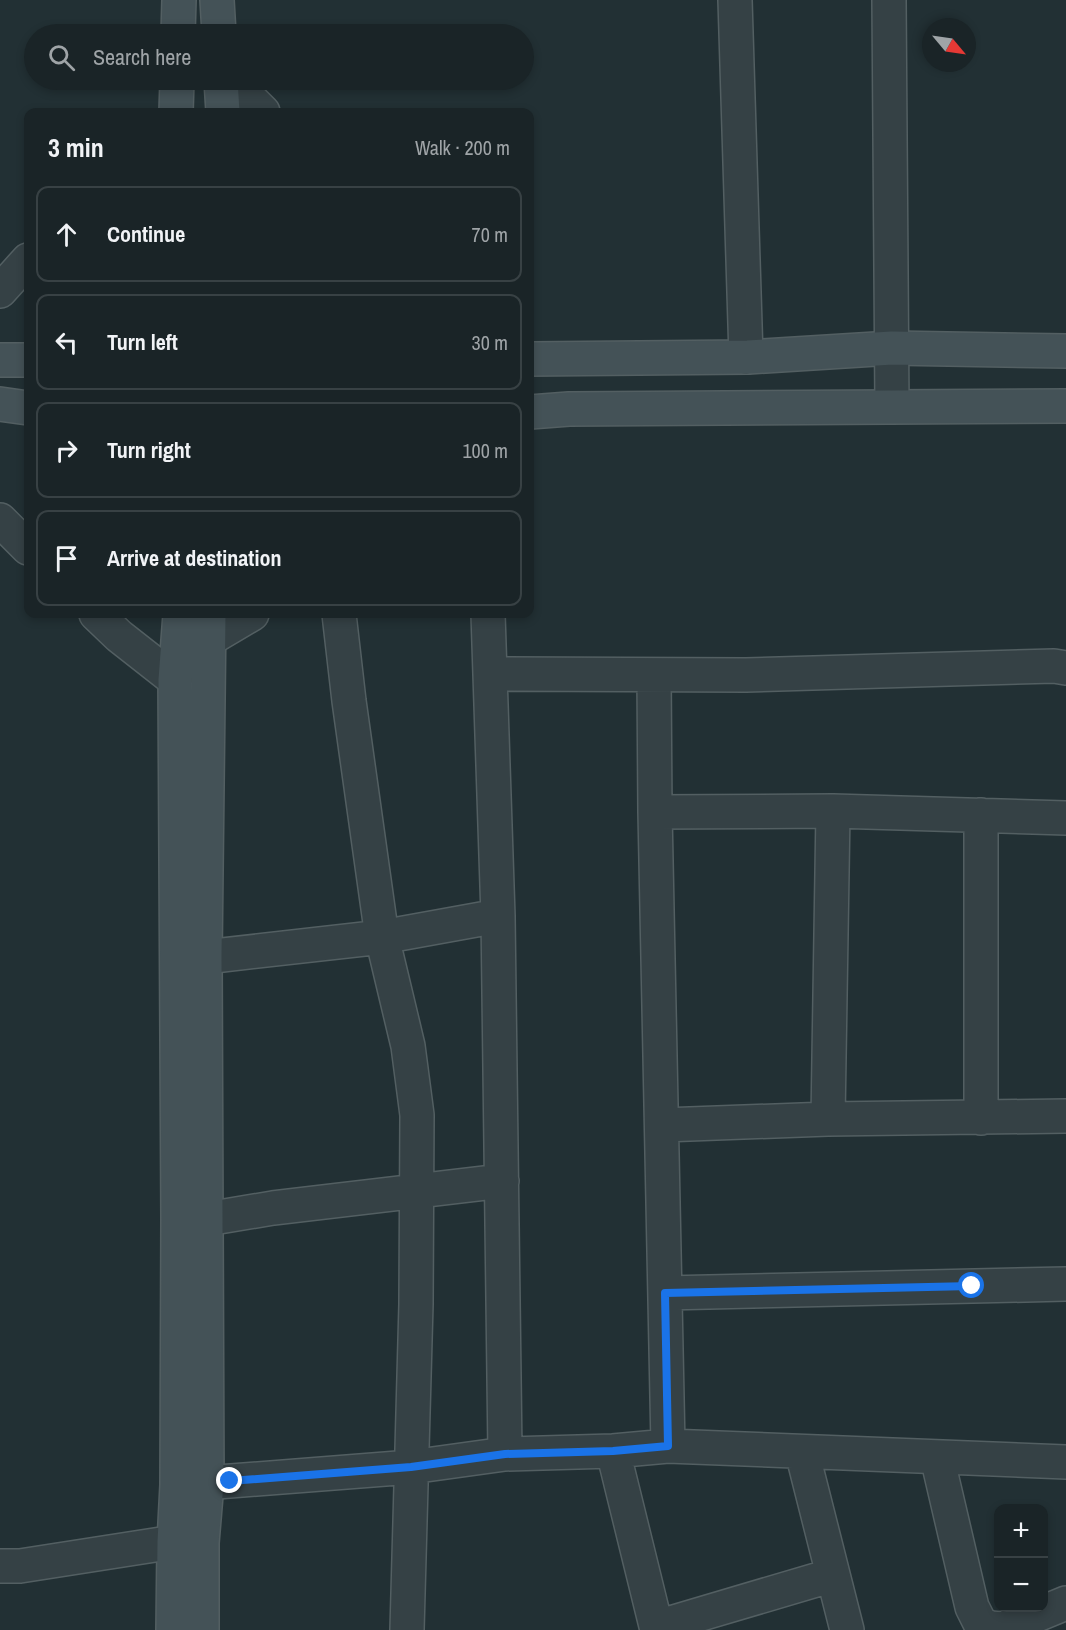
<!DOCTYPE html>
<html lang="en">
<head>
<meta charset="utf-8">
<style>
  :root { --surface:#1a2427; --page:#273033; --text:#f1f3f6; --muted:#9fa4a7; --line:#384144 }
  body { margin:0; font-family:"Archivo Narrow",sans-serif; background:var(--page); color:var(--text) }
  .controls { position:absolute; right:18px; bottom:18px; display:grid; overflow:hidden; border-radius:12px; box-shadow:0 3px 9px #0003 }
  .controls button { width:54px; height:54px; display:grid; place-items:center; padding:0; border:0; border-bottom:2px solid var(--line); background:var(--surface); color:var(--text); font:30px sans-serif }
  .compass { position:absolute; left:922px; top:18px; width:54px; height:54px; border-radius:50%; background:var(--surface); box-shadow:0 3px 9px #0003; rotate:119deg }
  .stop { position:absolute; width:18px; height:18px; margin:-14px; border:4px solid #1a73e8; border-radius:50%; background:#fff }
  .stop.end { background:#1a73e8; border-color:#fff; box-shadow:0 2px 6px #0008 }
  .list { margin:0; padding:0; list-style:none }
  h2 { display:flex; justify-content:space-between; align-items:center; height:78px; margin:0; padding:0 24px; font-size:26px }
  h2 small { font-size:20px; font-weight:400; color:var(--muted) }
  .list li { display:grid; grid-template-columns:39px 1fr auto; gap:18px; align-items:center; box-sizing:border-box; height:96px; margin:0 12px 12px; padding:0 12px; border:2px solid var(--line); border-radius:12px }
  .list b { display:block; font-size:22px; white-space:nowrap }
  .list em { font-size:20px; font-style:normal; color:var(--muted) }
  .icon { flex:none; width:33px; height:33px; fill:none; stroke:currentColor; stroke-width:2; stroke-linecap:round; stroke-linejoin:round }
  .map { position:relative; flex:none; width:1066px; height:1630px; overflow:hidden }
  .search { position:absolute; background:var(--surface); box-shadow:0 3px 9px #0003; left:24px; top:24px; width:510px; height:66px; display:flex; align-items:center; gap:15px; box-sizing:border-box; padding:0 21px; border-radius:33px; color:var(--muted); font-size:22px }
  .panel { position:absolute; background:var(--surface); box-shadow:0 3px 9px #0003; left:24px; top:108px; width:510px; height:510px; border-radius:12px }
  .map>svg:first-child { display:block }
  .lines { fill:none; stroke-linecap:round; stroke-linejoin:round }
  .street-casing { stroke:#535f62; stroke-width:36 }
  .secondary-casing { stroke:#535f62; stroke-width:36 }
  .street { stroke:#354145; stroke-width:33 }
  .secondary { stroke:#445257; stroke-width:33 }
  .route { stroke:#1a73e8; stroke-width:8 }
</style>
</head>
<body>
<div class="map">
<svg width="1066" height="1630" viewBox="0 0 1066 1630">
  <rect width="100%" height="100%" fill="#223034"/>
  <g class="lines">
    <g class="street-casing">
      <path id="street" d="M 735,0 L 746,357
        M 889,0 L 892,406
        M 231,80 L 263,112
        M 0,291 L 28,260
        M 0,520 L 28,548
        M 96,614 L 119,636 L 175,680
        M 339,614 L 349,701 L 382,937 L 408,1046 L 417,1115 L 416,1304 L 407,1630
        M 488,614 L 498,916 L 505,1454
        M 208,640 L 252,614
        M 490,674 L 746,675 L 1054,666 L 1066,668
        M 654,675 L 655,812 L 668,1446
        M 655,812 L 833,811 L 1066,818
        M 981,815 L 981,1118
        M 205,957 L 382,937 L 498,916
        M 828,1119 L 833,811
        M 663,1125 L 828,1119 L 1066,1116
        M 207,1219 L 273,1208 L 502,1181
        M 665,1293 L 1066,1284
        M 613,1451 L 657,1630
        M 802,1452 L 847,1630
        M 937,1457 L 972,1607 L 980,1623 L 990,1628 L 1003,1629 L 1066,1603
        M 179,1485 L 411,1467 L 505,1454 L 613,1451 L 668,1446 L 1066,1462
        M 0,1566 L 20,1566 L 174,1542 L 201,1543
        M 657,1627 L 833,1575"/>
    </g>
    <g class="secondary-casing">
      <path id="secondary" d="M 217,0 L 219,34
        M 178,34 L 179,0
        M 221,80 L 223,112
        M 176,112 L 177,80
        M 530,359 L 748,357 L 892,348 L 1066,351
        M 0,360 L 28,360
        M 0,404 L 28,408
        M 530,412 L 569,409 L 1066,406
        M 173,1630 L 174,1542 L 177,1485 L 178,1219 L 175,680 L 180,614
        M 202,1630 L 202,1543 L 207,1483 L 205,957 L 209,614"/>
    </g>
    <use href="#street" class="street"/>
    <use href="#secondary" class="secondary"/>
  </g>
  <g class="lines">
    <path class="route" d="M 230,1481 L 411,1467 L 505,1454 L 613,1451 L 668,1446 L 665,1293 L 972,1286"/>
  </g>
</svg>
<div class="controls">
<button>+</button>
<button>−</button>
</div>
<svg class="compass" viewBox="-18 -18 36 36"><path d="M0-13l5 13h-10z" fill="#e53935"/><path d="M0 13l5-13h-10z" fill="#9fa4a7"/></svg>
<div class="stop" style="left:972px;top:1286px"></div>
<div class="stop end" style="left:230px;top:1481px"></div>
<div class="search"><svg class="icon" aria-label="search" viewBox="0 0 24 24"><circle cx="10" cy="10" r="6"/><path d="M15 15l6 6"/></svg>Search here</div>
<section class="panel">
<h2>3 min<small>Walk · 200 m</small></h2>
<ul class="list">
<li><svg class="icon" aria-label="ahead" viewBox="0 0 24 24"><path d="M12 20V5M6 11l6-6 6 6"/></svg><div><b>Continue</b></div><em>70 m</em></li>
<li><svg class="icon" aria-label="left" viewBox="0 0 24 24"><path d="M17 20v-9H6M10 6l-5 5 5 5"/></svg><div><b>Turn left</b></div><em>30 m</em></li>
<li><svg class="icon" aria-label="right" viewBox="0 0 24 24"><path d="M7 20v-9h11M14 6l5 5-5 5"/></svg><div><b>Turn right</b></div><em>100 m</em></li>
<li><svg class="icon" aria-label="arrive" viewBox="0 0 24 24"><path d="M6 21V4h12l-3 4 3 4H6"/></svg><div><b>Arrive at destination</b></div></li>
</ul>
</section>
</div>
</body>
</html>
